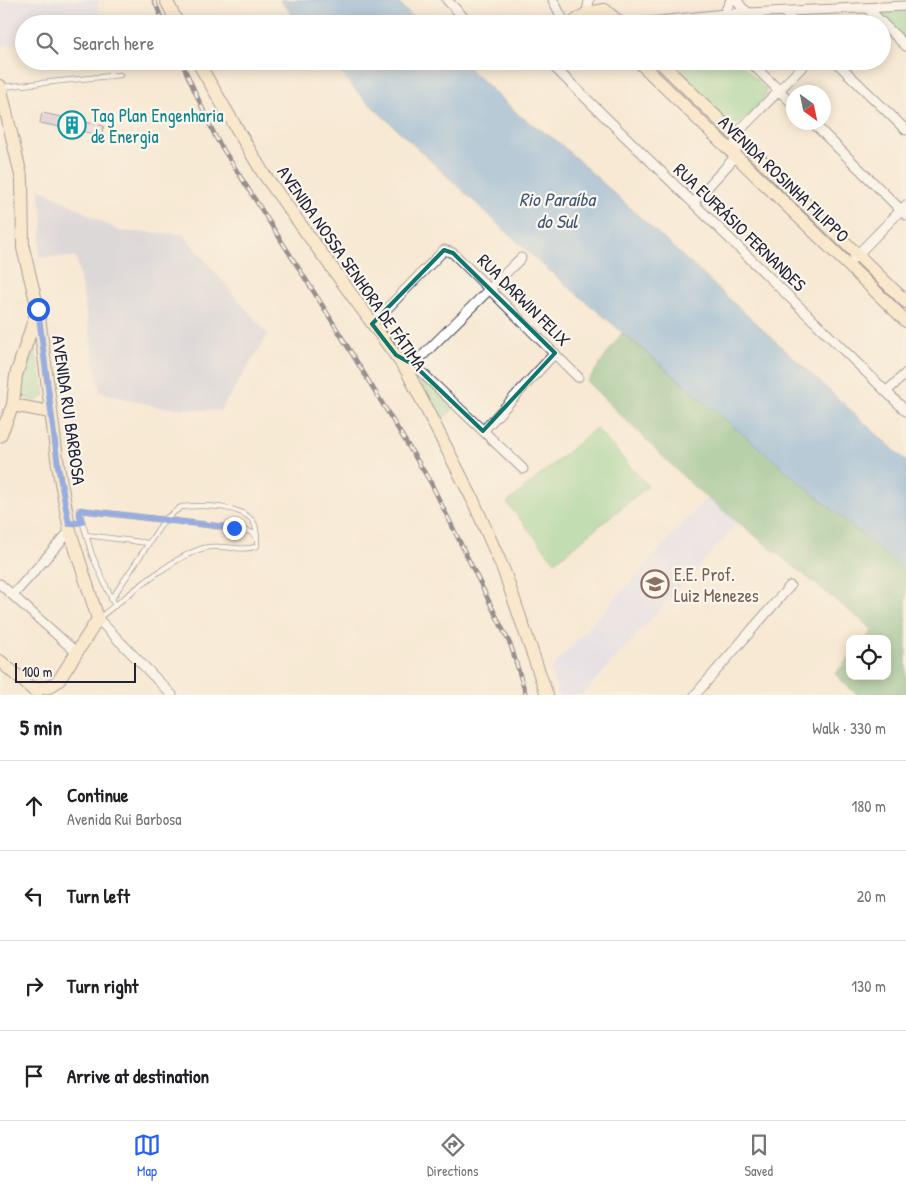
<!DOCTYPE html>
<html lang="en">
<head>
<meta charset="utf-8">
<style>
  :root { --surface:#fff; --page:#f6f6f6; --text:#202124; --muted:#757577; --line:#e0e0e0; --accent:#2563eb }
  body { margin:0; font-family:"Patrick Hand",sans-serif; background:var(--page); color:var(--text) }
  .controls { position:absolute; right:15px; bottom:15px; display:grid; overflow:hidden; border-radius:10px; box-shadow:0 2px 12px #0003 }
  .controls button { width:45px; height:45px; display:grid; place-items:center; padding:0; border:0; border-bottom:1px solid var(--line); background:var(--surface); color:var(--text); font:25px sans-serif }
  .compass { position:absolute; left:786px; top:85px; width:45px; height:45px; border-radius:50%; background:var(--surface); box-shadow:0 2px 12px #0003; rotate:147deg }
  .scale { position:absolute; left:15px; bottom:12px; width:121px; box-sizing:border-box; padding-left:5px; border:2px solid #22223b; border-top:0; font-size:14px; line-height:18px; white-space:nowrap; color:#22223b; -webkit-text-stroke:4px #fbf7ec; paint-order:stroke }
  .stop { position:absolute; width:15px; height:15px; margin:-11px; border:4px solid #2563eb; border-radius:50%; background:#fff }
  .stop.end { background:#2563eb; border-color:#fff; box-shadow:0 1px 5px #0008 }
  .list { margin:0; padding:0; list-style:none }
  h2 { display:flex; justify-content:space-between; align-items:center; height:65px; margin:0; padding:0 20px; font-size:21px }
  h2 small { font-size:16px; font-weight:400; color:var(--muted) }
  .list li { display:grid; grid-template-columns:32px 1fr auto; gap:15px; align-items:center; box-sizing:border-box; height:90px; padding:0 20px; border-top:1px solid var(--line) }
  .list b { display:block; font-size:19px; white-space:nowrap }
  .list p { margin:0; font-size:16px; white-space:nowrap; color:var(--muted) }
  .list em { font-size:16px; font-style:normal; color:var(--muted) }
  .icon { flex:none; width:28px; height:28px; fill:none; stroke:currentColor; stroke-width:2; stroke-linecap:round; stroke-linejoin:round }
  .map { position:relative; flex:none; width:906px; height:695px; overflow:hidden }
  .search { position:absolute; background:var(--surface); box-shadow:0 2px 12px #0003; left:15px; right:15px; top:15px; height:55px; display:flex; align-items:center; gap:12px; box-sizing:border-box; padding:0 18px; border-radius:28px; color:var(--muted); font-size:19px }
  .sheet { height:425px; background:var(--surface) }
  nav { display:flex; justify-content:space-around; align-items:center; box-sizing:border-box; height:70px; border-top:1px solid var(--line); background:var(--surface); font-size:14px; color:var(--muted) }
  nav a { display:grid; justify-items:center; gap:2px }
  nav .on { color:var(--accent) }
  .map>svg:first-child { display:block }
  .built { fill:#d4d8f9 }
  .industrial { fill:#bdc3de }
  .green { fill:#84ce8b; stroke:#537863 }
  .forest { fill:#6bb177; stroke:#466a59 }
  .water { fill:#69a4d9; stroke:#46638a }
  .building { fill:#b7abdb }
  .lines { fill:none; stroke-linecap:round; stroke-linejoin:round }
  .lane-casing { stroke:#424052; stroke-width:6 }
  .street-casing { stroke:#424052; stroke-width:11 }
  .secondary-casing { stroke:#424052; stroke-width:14 }
  .lane { stroke:#fff; stroke-width:4.5 }
  .street { stroke:#fff; stroke-width:9 }
  .secondary { stroke:#fae7c3; stroke-width:12 }
  .rail-casing { stroke:#22223b; stroke-width:4.5 }
  .rail { stroke:#fbf7ec; stroke-width:2.5; stroke-dasharray:8; stroke-linecap:butt }
  .route { stroke:#2563eb; stroke-width:6 }
  .marked { fill:none; stroke:#0f766e; stroke-width:4; stroke-linejoin:round }
  .labels { text-anchor:middle; dominant-baseline:central; stroke-width:4.5; stroke-linejoin:round; paint-order:stroke }
  .culture-label { font-size:18px; fill:#0d838f; stroke:#fbf7ec; text-anchor:start }
  .street-label { font-size:18px; fill:#22223b; stroke:#fbf7ec }
  .education-label { font-size:18px; fill:#785e54; stroke:#fbf7ec; text-anchor:start }
  .water-label { font-size:19px; font-style:italic; fill:#3e567a; stroke:#fbf7ec }
</style>
</head>
<body>
<div class="map">
<svg width="906" height="695" viewBox="0 0 906 695">
  <rect width="100%" height="100%" fill="#fbf7ec"/>
  <filter id="ink" filterUnits="userSpaceOnUse"><feTurbulence type="fractalNoise" baseFrequency=".02" numOctaves="2"/><feDisplacementMap in="SourceGraphic" scale="10" xChannelSelector="R" yChannelSelector="G"/><feConvolveMatrix kernelMatrix="1 2 1 2 8 2 1 2 1" color-interpolation-filters="sRGB"/></filter>
  <filter id="wash" filterUnits="userSpaceOnUse"><feTurbulence type="fractalNoise" baseFrequency=".0096" numOctaves="4" result="noise"/><feDisplacementMap in="SourceGraphic" scale="20" xChannelSelector="R" yChannelSelector="G"/><feGaussianBlur stdDeviation="1.12" result="paint"/><feColorMatrix in="noise" values="0 0 0 0 0 0 0 0 0 0 0 0 0 0 0 0 0 1.4 0 .05"/><feComposite in="paint" operator="in"/></filter>
  <g filter="url(#wash)">
    <rect width="100%" height="100%" fill="#f7e9d4"/>
    <path class="built" d="M 0,0 L 98,0 L 100,24 L 24,24 L 24,44 L 0,46 Z
      M 732,470 L 760,499 L 582,695 L 559,695 L 550,670 Z"/>
    <path class="industrial" d="M 38,187 L 119,231 L 183,234 L 268,335 L 220,411 L 158,407 L 100,392 L 76,257 L 39,257 L 43,217 Z"/>
    <path class="green" d="M 906,9 L 906,45 L 872,11 Z
      M 665,61 L 738,61 L 766,89 C 765,104 745,123 730,126 Z
      M 32,340 L 45,395 C 36,404 29,401 19,394 Z
      M 420,382 L 430,384 L 453,410 L 439,422 Z
      M 596,428 L 648,486 L 555,562 L 507,503 Z"/>
    <path class="forest" d="M 622,333 L 906,570 L 906,695 L 857,695 L 835,674 L 850,657 L 850,676 L 887,676 L 887,639 L 866,639 L 873,630 L 694,487 L 587,382 Z"/>
    <path class="water" d="M 280,0 L 395,0 L 421,24 L 301,24 Z
      M 333,61 L 461,61 L 520,116 L 557,141 L 906,461 L 906,572 L 538,261 L 355,90 Z"/>
    <g id="blocks">
      <path class="building" d="M 42,113 L 104,126 L 101,135 L 40,123 Z"/>
    </g>
  </g>
  <g filter="url(#ink)">
    <use href="#blocks" fill-opacity="0" stroke="#424052" stroke-width="1"/>
    <g class="lines">
      <g class="lane-casing">
        <path id="lane" d="M 2,87 L 120,75
          M 86,535 L 148,543
          M 111,600 L 165,519 L 181,507 C 200,505 246,504 255,525 C 256,528 256,533 257,536
          M 99,618 C 126,597 172,557 204,548 C 222,543 240,553 257,546 L 257,538 L 251,532 L 234,528 L 79,510 L 92,555 L 115,606"/>
      </g>
      <g class="street-casing">
        <path id="street" d="M 447,0 L 470,24
          M 553,0 L 565,24
          M 737,0 L 742,8 L 749,13
          M 867,8 L 906,46
          M 784,12 L 796,24
          M 587,13 L 589,0
          M 632,24 L 724,14 L 906,6
          M 723,24 L 724,14 L 731,0
          M 544,61 L 552,65 L 906,411
          M 749,61 L 794,105
          M 835,61 L 906,130
          M 812,122 L 906,215
          M 693,203 L 736,156 L 735,135 L 808,61
          M 854,258 L 906,205
          M 372,324 L 444,250 L 453,253 L 578,377
          M 399,356 L 414,365 L 523,469
          M 409,369 L 521,258
          M 886,392 L 906,373
          M 483,431 L 555,353
          M 0,584 L 77,653
          M 13,595 L 70,531
          M 98,619 L 172,695
          M 695,695 L 790,586"/>
      </g>
      <g class="secondary-casing">
        <path id="secondary" d="M 166,0 L 178,24
          M 587,13 L 599,24
          M 571,24 L 587,13 L 605,10 L 621,24
          M 197,61 L 263,173 L 407,371 L 472,498 L 504,571 L 547,695
          M 638,61 L 906,321
          M 659,61 L 906,302
          M 0,86 L 22,180 L 23,248 L 38,309 L 58,466 L 70,531 L 98,619 L 59,680 L 49,687 L 32,689
          M 13,405 L 50,412
          M 0,436 L 13,405 L 16,375 L 36,314
          M 0,661 L 37,693"/>
      </g>
      <use href="#lane" class="lane"/>
      <use href="#street" class="street"/>
      <use href="#secondary" class="secondary"/>
      <g class="rail-casing">
        <path id="rail" d="M 154,0 L 164,24
          M 181,61 L 216,138 L 324,308 L 431,483 L 511,646 L 526,695"/>
      </g>
      <use href="#rail" class="rail"/>
    </g>
  </g>
  <g class="lines" filter="url(#ink)">
    <path class="route" d="M 38,309 L 58,466 L 69,524 L 82,522 L 79,512 L 81,510 L 234,528"/>
  </g>
  <path d="M0 0H906V695H0ZM 444,250 L 453,253 L 555,353 L 483,431 L 414,365 L 396,355 L 372,324 Z" fill="#f7e9d4" fill-opacity=".55" fill-rule="evenodd"/>
  <path class="marked" d="M 444,250 L 453,253 L 555,353 L 483,431 L 414,365 L 396,355 L 372,324 Z"/>
  <defs>
    <g id="building-ring" transform="scale(1.4375)"><circle r="9.5" fill="#fbf7ec" stroke="#0f9aa8" stroke-width="1.5"/><path d="M-4-6H4V6H1V3H-1V6H-4ZM-2.5-4.3h1.7v1.8h-1.7ZM.8-4.3h1.7v1.8H.8ZM-2.5-1h1.7V.8h-1.7ZM.8-1h1.7V.8H.8Z" fill="#0f9aa8"/></g>
    <g id="school-ring" transform="scale(1.4375)"><circle r="9.5" fill="#fbf7ec" stroke="#8d6e63" stroke-width="1.5"/><path d="M0-5L7-2L0 1L-7-2ZM-4 1L0 2.5L4 1V4Q0 6-4 4Z" fill="#8d6e63"/></g>
  </defs>
  <g fill-rule="evenodd">
    <use href="#building-ring" x="72" y="125"/>
    <use href="#school-ring" x="655" y="584"/>
  </g>
  <g class="labels">
    <g class="culture-label">
      <text x="91" y="115">Tag Plan Engenharia<tspan x="91" dy="21">de Energia</tspan></text>
    </g>
    <g class="street-label">
      <text transform="translate(784 179) rotate(44)">AVENIDA ROSINHA FILIPPO</text>
      <text transform="translate(740 227) rotate(44)">RUA EUFRÁSIO FERNANDES</text>
      <text transform="translate(352 268) rotate(55)">AVENIDA NOSSA SENHORA DE FÁTIMA</text>
      <text transform="translate(524 300) rotate(45)">RUA DARWIN FELIX</text>
      <text transform="translate(69 410) rotate(82)">AVENIDA RUI BARBOSA</text>
    </g>
    <g class="education-label">
      <text x="674" y="574">E.E. Prof.<tspan x="674" dy="21">Luiz Menezes</tspan></text>
    </g>
    <g class="water-label">
      <text x="557" y="199">Rio Paraíba<tspan x="557" dy="22">do Sul</tspan></text>
    </g>
  </g>
</svg>
<div class="controls">
<button><svg class="icon" aria-label="locate" viewBox="0 0 24 24"><circle cx="12" cy="12" r="6"/><path d="M12 2v4M12 18v4M2 12h4M18 12h4"/></svg></button>
</div>
<svg class="compass" viewBox="-18 -18 36 36"><path d="M0-13l5 13h-10z" fill="#e53935"/><path d="M0 13l5-13h-10z" fill="#757577"/></svg>
<div class="scale">100 m</div>
<div class="stop" style="left:38px;top:309px"></div>
<div class="stop end" style="left:234px;top:528px"></div>
<div class="search"><svg class="icon" aria-label="search" viewBox="0 0 24 24"><circle cx="10" cy="10" r="6"/><path d="M15 15l6 6"/></svg>Search here</div>
</div>
<section class="sheet">
<h2>5 min<small>Walk · 330 m</small></h2>
<ul class="list">
<li><svg class="icon" aria-label="ahead" viewBox="0 0 24 24"><path d="M12 20V5M6 11l6-6 6 6"/></svg><div><b>Continue</b><p>Avenida Rui Barbosa</p></div><em>180 m</em></li>
<li><svg class="icon" aria-label="left" viewBox="0 0 24 24"><path d="M17 20v-9H6M10 6l-5 5 5 5"/></svg><div><b>Turn left</b></div><em>20 m</em></li>
<li><svg class="icon" aria-label="right" viewBox="0 0 24 24"><path d="M7 20v-9h11M14 6l5 5-5 5"/></svg><div><b>Turn right</b></div><em>130 m</em></li>
<li><svg class="icon" aria-label="arrive" viewBox="0 0 24 24"><path d="M6 21V4h12l-3 4 3 4H6"/></svg><div><b>Arrive at destination</b></div></li>
</ul>
</section>
<nav>
<a class="on"><svg class="icon" aria-label="map" viewBox="0 0 24 24"><path d="M3 6l6-2 6 2 6-2v14l-6 2-6-2-6 2zM9 4v14M15 6v14"/></svg>Map</a>
<a><svg class="icon" aria-label="directions" viewBox="0 0 24 24"><path d="M12 3l9 9-9 9-9-9zM9 14v-3h6M13 9l2 2-2 2"/></svg>Directions</a>
<a><svg class="icon" aria-label="saved" viewBox="0 0 24 24"><path d="M7 4h10v16l-5-4-5 4z"/></svg>Saved</a>
</nav>
</body>
</html>
